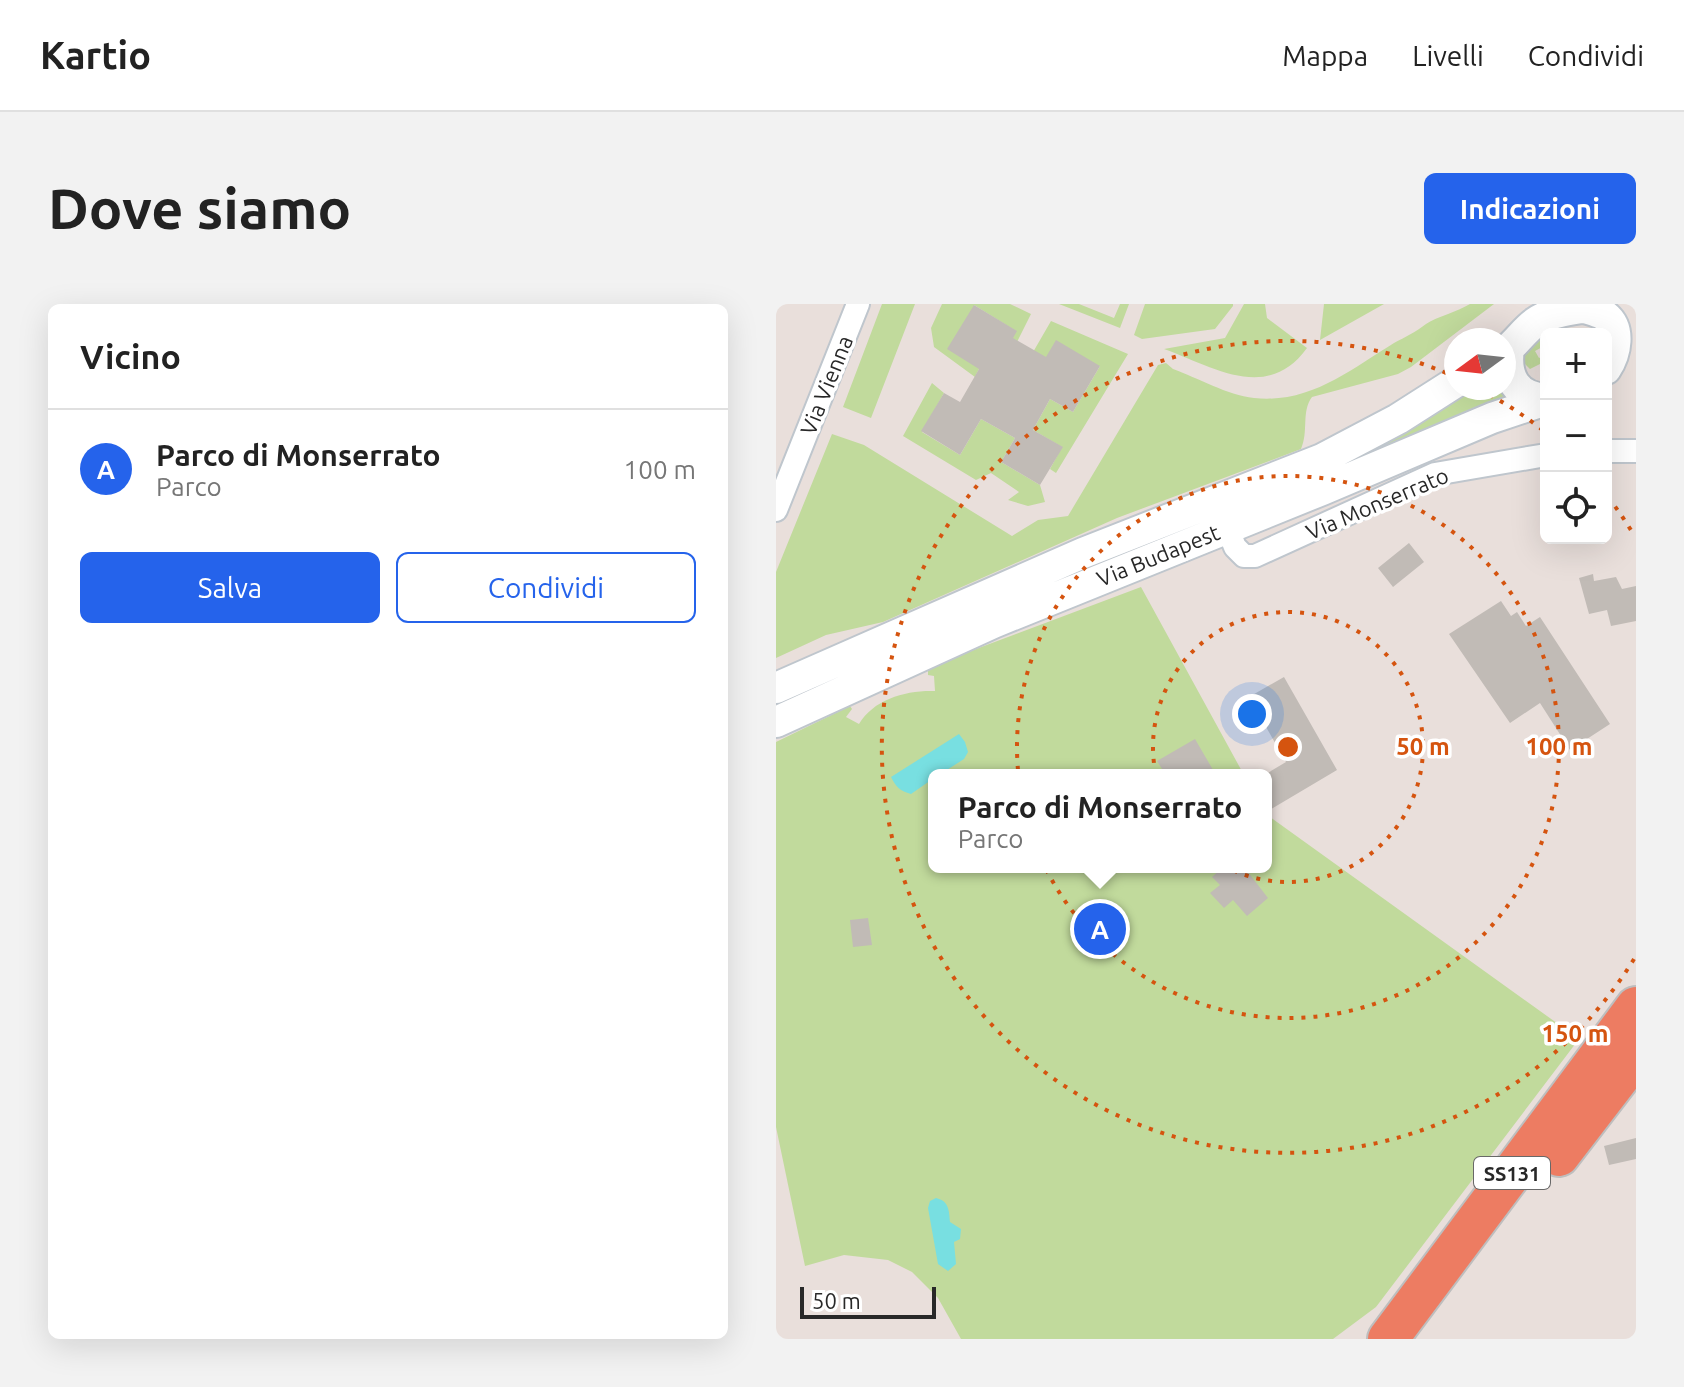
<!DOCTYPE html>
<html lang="it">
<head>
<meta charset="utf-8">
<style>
  :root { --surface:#fff; --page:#f2f2f2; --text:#222; --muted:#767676; --line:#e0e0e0; --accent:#2563eb }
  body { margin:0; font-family:Ubuntu,sans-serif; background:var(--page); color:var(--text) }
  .controls { position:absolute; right:24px; top:24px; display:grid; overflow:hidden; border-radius:12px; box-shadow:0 8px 32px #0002 }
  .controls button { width:72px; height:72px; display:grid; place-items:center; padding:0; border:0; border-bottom:2px solid var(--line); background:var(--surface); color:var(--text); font:40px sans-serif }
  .compass { position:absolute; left:668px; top:24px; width:72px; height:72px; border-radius:50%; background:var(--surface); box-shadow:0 8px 32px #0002; rotate:255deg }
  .scale { position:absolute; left:24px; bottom:20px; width:136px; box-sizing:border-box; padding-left:8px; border:4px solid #282828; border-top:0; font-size:22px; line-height:28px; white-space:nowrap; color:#282828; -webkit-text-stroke:6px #fff; paint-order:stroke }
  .you { position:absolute; left:476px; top:410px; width:28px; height:28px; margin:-20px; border:6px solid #fff; border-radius:50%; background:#1a73e8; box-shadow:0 0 0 12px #1a73e833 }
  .badge { display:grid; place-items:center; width:52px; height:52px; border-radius:50%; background:var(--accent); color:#fff; font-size:26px; font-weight:700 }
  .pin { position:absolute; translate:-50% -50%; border:4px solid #fff; box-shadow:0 2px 8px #0006 }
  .popup { position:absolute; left:152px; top:465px; width:344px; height:104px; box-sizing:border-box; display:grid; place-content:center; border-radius:12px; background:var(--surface); filter:drop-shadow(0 2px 6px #0005); font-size:26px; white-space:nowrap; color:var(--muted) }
  .popup b { font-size:30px; color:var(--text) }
  .popup::after { content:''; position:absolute; left:50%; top:100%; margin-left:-16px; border:16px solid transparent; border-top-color:var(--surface) }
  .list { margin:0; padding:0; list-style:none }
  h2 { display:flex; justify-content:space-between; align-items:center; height:104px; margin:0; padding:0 32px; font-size:34px }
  h2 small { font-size:26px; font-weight:400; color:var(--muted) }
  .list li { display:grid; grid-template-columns:52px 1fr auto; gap:24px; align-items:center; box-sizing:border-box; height:120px; padding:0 32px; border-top:2px solid var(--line) }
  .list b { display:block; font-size:30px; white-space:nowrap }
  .list p { margin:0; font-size:26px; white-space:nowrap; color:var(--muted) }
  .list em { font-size:26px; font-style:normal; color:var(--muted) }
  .actions { display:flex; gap:16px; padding:24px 32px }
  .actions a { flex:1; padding:18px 0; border:2px solid var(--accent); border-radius:12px; text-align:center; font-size:28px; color:var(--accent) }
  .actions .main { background:var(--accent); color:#fff }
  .icon { flex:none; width:44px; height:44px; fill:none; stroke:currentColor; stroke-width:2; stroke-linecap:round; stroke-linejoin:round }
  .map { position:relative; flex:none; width:860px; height:1035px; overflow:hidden; border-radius:12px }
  header { display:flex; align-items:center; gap:48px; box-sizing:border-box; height:112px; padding:0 40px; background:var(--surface); border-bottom:2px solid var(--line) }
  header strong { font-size:38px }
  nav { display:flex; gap:44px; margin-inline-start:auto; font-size:28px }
  .intro { display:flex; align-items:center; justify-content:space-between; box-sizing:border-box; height:192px; padding:0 48px }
  h1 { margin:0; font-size:56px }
  .button { padding:20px 36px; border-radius:12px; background:var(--accent); color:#fff; font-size:28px; font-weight:700 }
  main { display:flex; gap:48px; padding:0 48px }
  aside { flex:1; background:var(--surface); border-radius:12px; box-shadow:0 8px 32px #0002 }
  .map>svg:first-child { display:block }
  .green { fill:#c1da9c }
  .water { fill:#78dfe1 }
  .building { fill:#c1bbb6 }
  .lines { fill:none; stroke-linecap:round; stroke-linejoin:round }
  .street-casing { stroke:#bfc6cd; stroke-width:26 }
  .secondary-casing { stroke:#bfc6cd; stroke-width:34 }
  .highway-casing { stroke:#bebebe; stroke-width:44 }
  .street { stroke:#fff; stroke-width:22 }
  .secondary { stroke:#fff; stroke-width:30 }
  .highway { stroke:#ed7c62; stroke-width:40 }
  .ring { fill:none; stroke:#d5540f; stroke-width:4; stroke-dasharray:4 8 }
  .labels { text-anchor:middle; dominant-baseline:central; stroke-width:7; stroke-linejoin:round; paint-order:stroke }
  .shield { fill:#fff; stroke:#686868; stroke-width:2 }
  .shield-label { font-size:20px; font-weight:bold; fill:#282828 }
  .street-label { font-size:22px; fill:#282828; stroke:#fff }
  .centre { fill:#d5540f; stroke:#fff; stroke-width:4 }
  .ring-label { font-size:24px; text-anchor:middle; font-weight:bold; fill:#d5540f; stroke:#fff; stroke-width:7; stroke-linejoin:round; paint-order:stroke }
</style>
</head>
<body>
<header>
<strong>Kartio</strong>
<nav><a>Mappa</a><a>Livelli</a><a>Condividi</a></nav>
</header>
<div class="intro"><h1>Dove siamo</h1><a class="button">Indicazioni</a></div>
<main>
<aside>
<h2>Vicino<small></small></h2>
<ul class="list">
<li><span class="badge">A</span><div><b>Parco di Monserrato</b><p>Parco</p></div><em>100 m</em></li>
</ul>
<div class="actions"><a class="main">Salva</a><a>Condividi</a></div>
</aside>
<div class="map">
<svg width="860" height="1035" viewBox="0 0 860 1035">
  <rect width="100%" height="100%" fill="#e9dfdb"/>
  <path class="green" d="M 106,0 L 139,0 L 95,114 L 67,103 Z
    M 166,0 L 234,0 L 255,10 L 234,52 L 228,48 L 240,27 L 198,1 L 203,65 L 199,73 L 158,43 L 155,24 Z
    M 283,0 L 303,0 L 338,14 L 344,0 L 353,0 L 344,24 Z
    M 369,0 L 457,0 L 457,2 L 439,25 L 366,35 L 358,31 Z
    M 468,0 L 489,0 L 491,14 L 531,44 C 491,99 438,63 388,45 L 449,34 Z
    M 548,0 L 608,0 L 544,36 Z
    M 694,0 L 718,0 L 635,63 L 622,70 L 536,93 C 525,108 533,127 525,145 L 341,214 L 107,318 L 50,331 L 0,354 L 0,268 L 56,130 L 88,141 L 236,232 L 262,216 L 292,212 L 382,61 L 390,59 L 397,65 C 422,74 451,91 478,94 C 534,100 574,66 618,39 C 629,33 640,28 650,20 C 660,13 681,8 694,0 Z
    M 275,17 L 352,50 L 280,169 L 274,165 L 286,143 L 257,126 L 274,95 L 297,108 L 324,62 L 261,69 L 249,62 Z
    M 770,30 L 770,41 L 759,47 L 763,54 L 770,51 L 770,57 L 754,65 L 748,59 L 749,50 Z
    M 156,79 L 168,89 L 146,128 L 184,151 L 205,115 L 239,134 L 225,158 L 264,181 L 269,198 L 252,202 L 232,196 L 243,188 L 215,169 L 200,176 L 127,132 Z
    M 693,84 L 728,84 L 742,94 L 0,404 L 0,397 Z
    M 365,283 L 468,471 L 158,471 L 158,563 L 490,563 L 490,510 L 803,735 L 600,1003 L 557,1035 L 185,1035 L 162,994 L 136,968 L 112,956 L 68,951 L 29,962 L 0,823 L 0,438 L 74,402 L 76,405 L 70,413 L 83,420 C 98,395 130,386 159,387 L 158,372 L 152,371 L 152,363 Z"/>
  <path class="water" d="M 183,430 L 189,438 L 192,448 L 188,455 L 163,471 L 158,471 L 158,474 L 135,490 C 124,487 120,483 115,473 Z
    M 160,894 C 173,897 173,906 174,918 L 185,925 L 184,935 L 178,938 L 180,960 L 172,967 L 162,960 L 152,904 L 154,897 Z"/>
  <path class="building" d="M 198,1 L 241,27 L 237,34 L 270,53 L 280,36 L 324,62 L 297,108 L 274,95 L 257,126 L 287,143 L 264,181 L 225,158 L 239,134 L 205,115 L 184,151 L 145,127 L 168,89 L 184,98 L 203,65 L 171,45 Z
    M 633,239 L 648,258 L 617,283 L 602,264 Z
    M 817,270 L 818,277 L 840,273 L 846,285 L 860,282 L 860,317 L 835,322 L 831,306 L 813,310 L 803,274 Z
    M 725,297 L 735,312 L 741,308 L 750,322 L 764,313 L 834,420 L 794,446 L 764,399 L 734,419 L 673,330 Z
    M 508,373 L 561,466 L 490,508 L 490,470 L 510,458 L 473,393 Z
    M 419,435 L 440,471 L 390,471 L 381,457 Z
    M 447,563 L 468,563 L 492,594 L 471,612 L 457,596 L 448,604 L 434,589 L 444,581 L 436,573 Z
    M 92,614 L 96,641 L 77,643 L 74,616 Z
    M 860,834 L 860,855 L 833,861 L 828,842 Z"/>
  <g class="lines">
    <g class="street-casing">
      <path id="street" d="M 830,147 L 860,147
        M 0,206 L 82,0
        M 451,223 L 459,243 L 468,252 L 479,252 L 659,170 L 770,151"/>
    </g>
    <g class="secondary-casing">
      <path id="secondary" d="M 809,4 C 815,6 823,8 828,11 C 846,24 840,50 830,65
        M 733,45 C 729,73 740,93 770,95
        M 728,48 C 740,40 748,26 760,18 C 779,5 800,7 821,0
        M 0,384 L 307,249 L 546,155 L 622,115 L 680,78
        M 0,418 L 217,319 L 546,186 L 716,114 L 770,96"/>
    </g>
    <g class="highway-casing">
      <path id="highway" d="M 783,852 L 860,752
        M 612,1035 L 860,703"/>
    </g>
    <use href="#street" class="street"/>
    <use href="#secondary" class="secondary"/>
    <use href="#highway" class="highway"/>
  </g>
  <g class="ring">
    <circle cx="512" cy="443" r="135"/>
    <circle cx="512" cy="443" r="271"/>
    <path d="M858 655A406 406 0 1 1 677 72M703 85A406 406 0 0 1 768 127M832 193A406 406 0 0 1 858 231"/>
  </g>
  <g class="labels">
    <rect class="shield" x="698" y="853" width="76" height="32" rx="6"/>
    <g class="shield-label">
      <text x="736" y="869">SS131</text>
    </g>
    <g class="street-label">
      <text transform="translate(50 81) rotate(-68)">Via Vienna</text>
      <text transform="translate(601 199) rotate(-23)">Via Monserrato</text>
      <text transform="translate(382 251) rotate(-22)">Via Budapest</text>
    </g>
  </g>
  <circle cx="512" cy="443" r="12" class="centre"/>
  <g class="ring-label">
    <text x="647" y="451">50 m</text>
    <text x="783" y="451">100 m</text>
    <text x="799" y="738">150 m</text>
  </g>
</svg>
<div class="controls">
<button>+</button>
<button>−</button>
<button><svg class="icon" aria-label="locate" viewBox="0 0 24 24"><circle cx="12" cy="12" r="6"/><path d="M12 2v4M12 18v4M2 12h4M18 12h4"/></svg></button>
</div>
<svg class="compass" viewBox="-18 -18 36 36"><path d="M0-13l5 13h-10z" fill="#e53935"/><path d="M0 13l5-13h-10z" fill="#767676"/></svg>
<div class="scale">50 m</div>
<div class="you"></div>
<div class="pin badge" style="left:324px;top:625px">A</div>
<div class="popup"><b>Parco di Monserrato</b>Parco</div>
</div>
</main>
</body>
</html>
